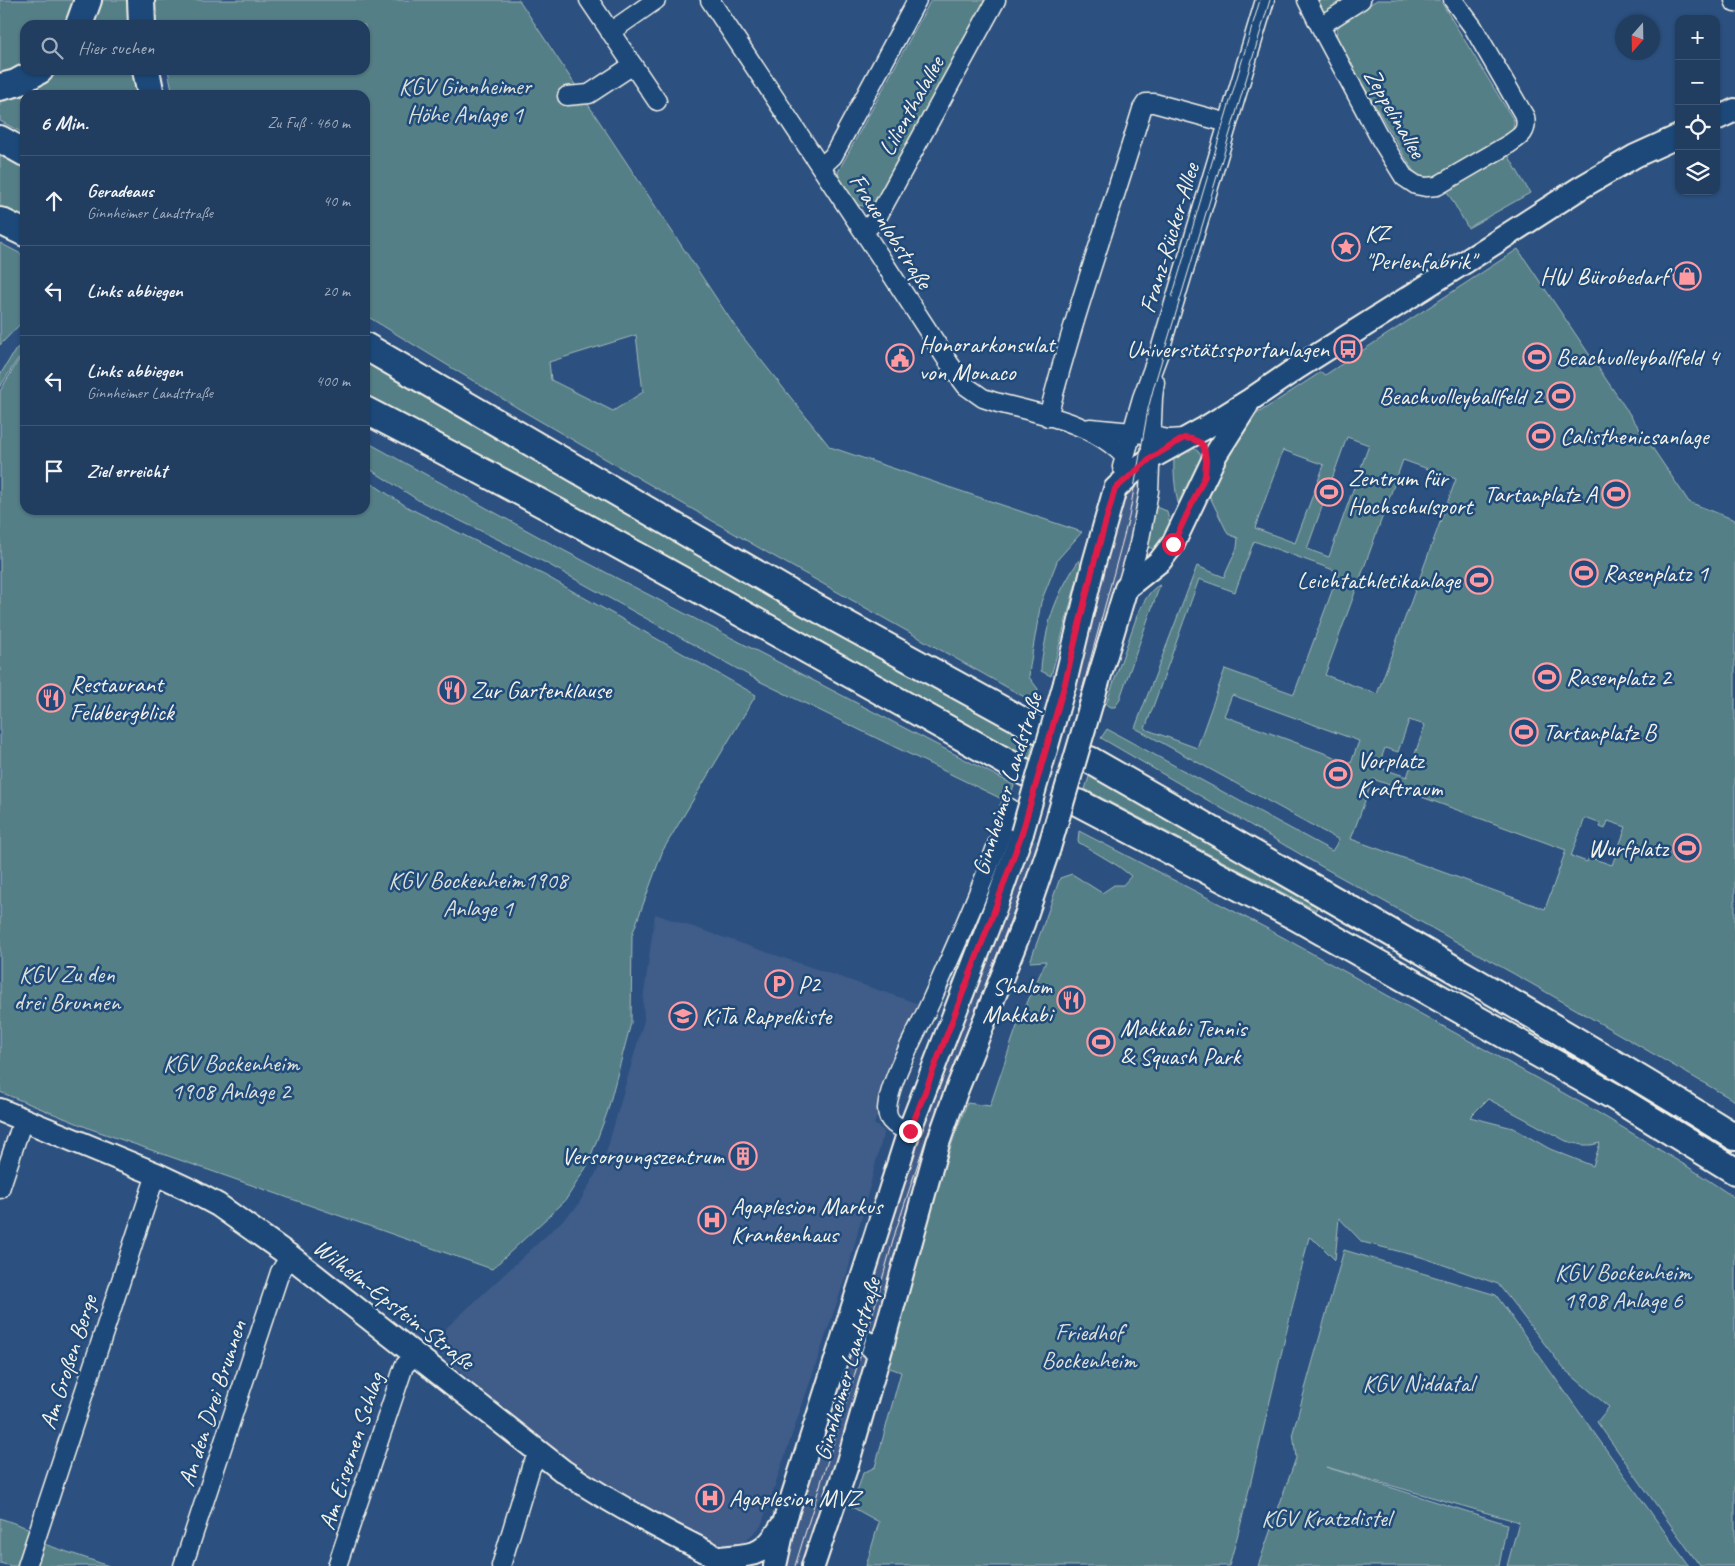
<!DOCTYPE html>
<html lang="de">
<head>
<meta charset="utf-8">
<style>
  :root { --surface:#213d60; --page:#294466; --text:#f1f3f6; --muted:#a2aebd; --line:#3e5675 }
  body { margin:0; font-family:Caveat,sans-serif; background:var(--page); color:var(--text) }
  .controls { position:absolute; right:15px; top:15px; display:grid; overflow:hidden; border-radius:10px; box-shadow:0 1px 4px #0004 }
  .controls button { width:45px; height:45px; display:grid; place-items:center; padding:0; border:0; border-bottom:1px solid var(--line); background:var(--surface); color:var(--text); font:25px sans-serif }
  .compass { position:absolute; left:1615px; top:15px; width:45px; height:45px; border-radius:50%; background:var(--surface); box-shadow:0 1px 4px #0004; rotate:200deg }
  .stop { position:absolute; width:15px; height:15px; margin:-11px; border:4px solid #e11d48; border-radius:50%; background:#fff }
  .stop.end { background:#e11d48; border-color:#fff; box-shadow:0 1px 5px #0008 }
  .list { margin:0; padding:0; list-style:none }
  h2 { display:flex; justify-content:space-between; align-items:center; height:65px; margin:0; padding:0 20px; font-size:21px }
  h2 small { font-size:16px; font-weight:400; color:var(--muted) }
  .list li { display:grid; grid-template-columns:32px 1fr auto; gap:15px; align-items:center; box-sizing:border-box; height:90px; padding:0 20px; border-top:1px solid var(--line) }
  .list b { display:block; font-size:19px; white-space:nowrap }
  .list p { margin:0; font-size:16px; white-space:nowrap; color:var(--muted) }
  .list em { font-size:16px; font-style:normal; color:var(--muted) }
  .icon { flex:none; width:28px; height:28px; fill:none; stroke:currentColor; stroke-width:2; stroke-linecap:round; stroke-linejoin:round }
  .map { position:relative; flex:none; width:1735px; height:1566px; overflow:hidden }
  .search { position:absolute; background:var(--surface); box-shadow:0 1px 4px #0004; left:20px; top:20px; width:350px; height:55px; display:flex; align-items:center; gap:12px; box-sizing:border-box; padding:0 18px; border-radius:15px; color:var(--muted); font-size:19px }
  .panel { position:absolute; background:var(--surface); box-shadow:0 1px 4px #0004; left:20px; top:90px; width:350px; height:425px; border-radius:15px }
  .map>svg:first-child { display:block }
  .built { fill:#405c89 }
  .green { fill:#547f87; stroke:#a4b8b8; fill-rule:evenodd }
  .lines { fill:none; stroke-linecap:round; stroke-linejoin:round }
  .highway-tunnel { stroke:#4a6990; stroke-width:26; stroke-dasharray:26 13; stroke-linecap:butt }
  .minor-casing { stroke:#f4f1e8; stroke-width:21 }
  .major-casing { stroke:#f4f1e8; stroke-width:26 }
  .highway-casing { stroke:#f4f1e8; stroke-width:30 }
  .minor { stroke:#1f4a7a; stroke-width:18 }
  .major { stroke:#1f4a7a; stroke-width:22 }
  .highway { stroke:#1f4a7a; stroke-width:26 }
  .tram { stroke:#f4f1e8; stroke-width:1 }
  .major-bridge-casing { stroke:#f4f1e8; stroke-width:26; stroke-linecap:butt }
  .major-bridge { stroke:#1f4a7a; stroke-width:22 }
  .route { stroke:#e11d48; stroke-width:6 }
  .labels { text-anchor:middle; dominant-baseline:central; stroke-width:5; stroke-linejoin:round; paint-order:stroke }
  .park-label { font-size:24px; fill:#dce0d9; stroke:#1f4a7a }
  .street-label { font-size:24px; fill:#f4f1e8; stroke:#1f4a7a }
  .poi-label { font-size:24px; fill:#f4f1e8; stroke:#1f4a7a; text-anchor:start }
</style>
</head>
<body>
<div class="map">
<svg width="1735" height="1566" viewBox="0 0 1735 1566">
  <rect width="100%" height="100%" fill="#2c5180"/>
  <filter id="ink" filterUnits="userSpaceOnUse"><feTurbulence type="fractalNoise" baseFrequency=".02" numOctaves="2"/><feDisplacementMap in="SourceGraphic" scale="10" xChannelSelector="R" yChannelSelector="G"/><feConvolveMatrix kernelMatrix="1 2 1 2 8 2 1 2 1" color-interpolation-filters="sRGB"/></filter>
  <g filter="url(#ink)">
    <path class="built" d="M 1143,477 L 1133,536 L 1086,694 L 1071,687 L 1122,498 Z
      M 1029,837 L 1043,845 L 877,1345 L 851,1331 L 897,1185 Z
      M 655,914 L 922,1005 L 874,1124 L 884,1131 L 848,1270 L 761,1526 L 737,1549 L 698,1537 L 560,1458 L 429,1344 L 577,1207 L 605,1157 L 644,1020 L 643,1001 Z
      M 853,1345 L 868,1357 L 845,1431 L 842,1451 L 805,1566 L 783,1566 L 787,1545 Z"/>
    <path class="green" d="M 0,0 L 79,0 L 69,25 L 25,25 L 25,68 L 0,75 Z
      M 97,0 L 131,0 L 133,25 L 90,25 Z
      M 154,0 L 519,0 L 738,331 L 830,447 L 1082,532 L 1058,559 L 1041,602 L 1030,666 L 1029,677 L 1038,689 L 1035,703 L 768,553 L 521,410 L 365,315 L 365,95 L 173,95 L 168,70 L 365,70 L 365,25 L 155,25 ZM 636,335 L 643,392 L 613,411 L 551,380 L 549,362 Z
      M 931,0 L 986,0 L 876,202 L 868,207 C 864,206 860,206 856,204 C 849,199 839,180 838,172 Z
      M 1317,0 L 1349,0 L 1324,15 Z
      M 1377,0 L 1440,0 L 1514,121 L 1513,130 L 1509,139 L 1434,178 L 1422,179 L 1414,172 L 1336,39 L 1337,29 L 1343,21 Z
      M 57,70 L 138,70 L 143,95 L 25,95 L 25,134 L 0,121 L 0,95 L 38,85 Z
      M 0,147 L 25,161 L 25,220 L 0,207 Z
      M 1507,153 L 1530,193 L 1468,228 L 1444,186 Z
      M 0,243 L 25,256 L 25,319 L 0,345 Z
      M 1518,249 L 1689,502 L 1735,520 L 1735,1101 L 1532,984 L 1317,864 L 1101,738 L 1107,729 L 1332,851 L 1339,840 L 1135,728 L 1197,566 L 1224,577 L 1237,548 L 1238,538 L 1228,534 L 1208,493 L 1214,475 L 1249,419 L 1321,372 L 1325,375 ZM 1347,437 L 1369,445 L 1329,557 L 1307,549 ZM 1283,450 L 1324,465 L 1295,543 L 1255,528 ZM 1403,460 L 1456,479 L 1377,694 L 1325,675 ZM 1254,541 L 1339,572 L 1294,694 L 1225,669 L 1197,748 L 1145,729 L 1199,579 L 1235,592 ZM 1232,695 L 1359,741 L 1351,763 L 1224,716 ZM 1409,720 L 1425,725 L 1407,777 L 1378,767 L 1385,748 L 1398,752 ZM 1373,779 L 1566,850 L 1545,909 L 1351,839 ZM 1585,818 L 1601,824 L 1600,827 L 1605,829 L 1608,821 L 1626,827 L 1612,865 L 1594,859 L 1595,855 L 1591,853 L 1587,862 L 1571,856 Z
      M 25,341 L 25,356 L 17,360 L 0,387 L 0,375 L 16,349 Z
      M 25,358 L 25,510 L 365,510 L 365,479 L 409,508 L 546,576 L 756,695 L 663,850 L 632,935 L 631,1023 L 607,1113 L 587,1166 L 565,1201 L 492,1269 L 91,1129 L 0,1092 L 0,391 L 18,361 Z
      M 365,359 L 1034,741 L 1029,760 L 365,398 Z
      M 365,441 L 561,549 L 1014,785 L 1008,802 L 761,682 L 544,562 L 418,500 L 365,466 Z
      M 1190,447 C 1197,449 1200,452 1202,459 L 1181,516 C 1176,497 1173,476 1174,457 Z
      M 1153,506 L 1167,511 L 1169,521 L 1175,530 L 1160,551 L 1145,546 Z
      M 1079,560 L 1081,565 L 1051,676 L 1041,671 C 1041,661 1043,652 1045,643 C 1050,610 1061,588 1079,560 Z
      M 1160,585 L 1119,701 L 1115,707 L 1111,707 L 1106,704 L 1138,613 C 1143,604 1150,588 1160,585 Z
      M 1090,774 L 1317,906 L 1316,910 L 1085,789 Z
      M 1079,831 L 1268,929 L 1592,1109 L 1693,1170 L 1735,1198 L 1735,1566 L 1700,1566 L 1597,1422 L 1609,1407 L 1564,1369 L 1498,1284 L 1421,1257 L 1362,1242 L 1339,1218 L 1335,1260 L 1317,1242 L 1309,1237 L 1241,1523 L 1229,1566 L 866,1566 L 879,1522 L 852,1507 L 863,1473 L 875,1467 L 901,1372 L 887,1367 C 911,1278 933,1189 967,1103 L 990,1106 L 1018,1023 L 1046,961 L 1030,962 L 1060,878 L 1072,874 L 1102,893 L 1114,885 L 1123,885 L 1131,876 L 1118,866 L 1078,842 ZM 1488,1099 L 1566,1141 L 1582,1145 L 1591,1145 L 1600,1143 L 1593,1166 L 1550,1149 L 1513,1128 L 1470,1117 Z
      M 1344,1250 L 1496,1295 L 1689,1566 L 1507,1566 L 1519,1522 L 1326,1467 L 1507,1524 L 1499,1566 L 1258,1566 L 1296,1458 L 1293,1432 Z
      M 0,1518 L 33,1530 L 29,1539 L 109,1566 L 11,1566 L 0,1563 Z"/>
    <g class="lines">
      <path class="highway-tunnel" d="M 1037,729 L 1090,760
        M 1026,773 L 1079,803"/>
      <g class="minor-casing">
        <path id="minor" d="M 589,0 L 657,101
          M 710,0 L 877,252 L 949,363 L 966,386 L 983,398 L 995,402 C 1039,414 1093,422 1125,457
          M 1307,0 L 1320,26
          M 1361,0 L 1320,26 L 1381,140 L 1404,177 L 1416,185 L 1426,187 L 1437,186 L 1509,144 C 1521,136 1528,132 1525,117 L 1473,27 L 1453,0
          M 1734,0 L 1735,3
          M 610,32 L 656,0
          M 567,96 L 589,94 L 633,65
          M 821,167 L 833,156 L 917,0
          M 864,231 L 875,221 L 878,216 L 996,0
          M 1048,417 C 1074,313 1111,212 1142,109 L 1146,103 L 1154,103 L 1228,123
          M 1090,428 L 1132,432 L 1169,439 L 1184,438
          M 1122,467 L 1142,398 L 1160,350 L 1265,0
          M 1126,588 L 1139,544 L 1149,491 L 1153,397 L 1155,382
          M 909,1131 C 898,1127 887,1123 887,1109 C 889,1082 915,1035 927,1010 C 957,943 987,877 1010,808
          M 0,1189 L 23,1120
          M 27,1566 L 156,1174
          M 183,1566 L 280,1272 L 290,1256
          M 337,1566 L 404,1366 L 415,1355
          M 501,1566 L 531,1467 L 540,1452"/>
      </g>
      <g class="major-casing">
        <path id="major" d="M 1716,119 L 1735,110
          M 1065,683 L 1094,563 L 1115,489 L 1131,474 L 1151,458 L 1205,428 L 1250,400 L 1297,368 L 1476,255 L 1580,188 L 1635,156 L 1679,136
          M 1093,698 L 1126,588 L 1160,561 L 1173,544 L 1216,454 L 1247,405
          M 0,1110 L 156,1174 L 190,1190 L 218,1205 L 290,1256 L 563,1471 C 617,1507 676,1537 735,1566
          M 842,1343 C 857,1334 872,1342 879,1357
          M 720,1558 C 752,1554 762,1558 781,1527
          M 775,1566 L 785,1520 L 909,1131 L 993,914 L 1022,833
          M 813,1566 L 847,1465 L 883,1342 L 938,1143 L 956,1092 L 1023,924 L 1049,848"/>
      </g>
      <g class="highway-casing">
        <path id="highway" d="M 141,0 L 142,25
          M 79,25 L 88,0
          M 146,70 L 151,95
          M 0,87 L 16,83 L 40,70
          M 0,139 L 25,153
          M 0,221 L 25,233
          M 365,346 L 795,596 L 1037,729
          M 365,410 C 588,525 807,650 1026,773
          M 1090,760 C 1306,884 1523,1006 1735,1137
          M 1079,803 L 1296,917 L 1613,1096 L 1735,1171"/>
      </g>
      <use href="#minor" class="minor"/>
      <use href="#major" class="major"/>
      <use href="#highway" class="highway"/>
      <path class="tram" d="M 1172,297 L 1260,0
        M 795,1566 L 865,1341 L 896,1230 L 929,1130 L 1019,898 L 1049,812 L 1129,517 L 1148,409 L 1154,386 L 1270,0"/>
      <g class="major-bridge-casing">
        <path id="major-bridge" d="M 1022,833 L 1065,683
          M 1049,848 L 1093,698"/>
      </g>
      <use href="#major-bridge" class="major-bridge"/>
    </g>
  </g>
  <g class="lines" filter="url(#ink)">
    <path class="route" d="M 910,1131 L 993,914 L 1022,833 L 1065,683 L 1094,563 L 1115,489 L 1151,458 L 1184,438 L 1192,439 L 1201,443 L 1204,447 L 1206,460 L 1205,476 L 1173,544"/>
  </g>
  <defs>
    <g id="sight-ring" transform="scale(1.4375)"><circle r="9.5" fill="#1f4a7a" stroke="#ff9aa2" stroke-width="1.5"/><path d="M0-6L1.8-2.2L6-1.7L2.9 1.2L3.7 5.4L0 3.3L-3.7 5.4L-2.9 1.2L-6-1.7L-1.8-2.2Z" fill="#ff9aa2"/></g>
    <g id="shop-ring" transform="scale(1.4375)"><circle r="9.5" fill="#1f4a7a" stroke="#ff9aa2" stroke-width="1.5"/><path d="M-5-2.5h2.3a2.7 3.5 0 0 1 5.4 0H5L5.5 6h-11ZM-1.5-2.5h3a1.5 2.3 0 0 0-3 0Z" fill="#ff9aa2"/></g>
    <g id="bus-ring" transform="scale(1.4375)"><circle r="9.5" fill="#1f4a7a" stroke="#ff9aa2" stroke-width="1.5"/><path d="M-5-6H5V4H4V6H2V4H-2V6H-4V4H-5ZM-3.5-4V0h7V-4ZM-3.5 1.2v1.5H-2V1.2ZM2 1.2v1.5H3.5V1.2Z" fill="#ff9aa2"/></g>
    <g id="stadium-ring" transform="scale(1.4375)"><circle r="9.5" fill="#1f4a7a" stroke="#ff9aa2" stroke-width="1.5"/><path d="M0-5a6.5 5 0 1 0 0 10a6.5 5 0 1 0 0-10ZM-3.5-1.8h7v3.6h-7Z" fill="#ff9aa2"/></g>
    <g id="civic-ring" transform="scale(1.4375)"><circle r="9.5" fill="#1f4a7a" stroke="#ff9aa2" stroke-width="1.5"/><path d="M-.6-6.5H3V-4.5H.6V-3L4-1V1h2V6H-6V1h2V-1L-.6-3ZM-1.2 2.5V6h2.4V2.5Z" fill="#ff9aa2"/></g>
    <g id="restaurant-ring" transform="scale(1.4375)"><circle r="9.5" fill="#1f4a7a" stroke="#ff9aa2" stroke-width="1.5"/><path d="M-5-6h1v4h1v-4h1v4h1v-4h1v5L-1.5 .5V6h-2V.5L-5-1ZM5-6V6H3V1.5H1.5Q1.5-4 5-6Z" fill="#ff9aa2"/></g>
    <g id="parking-ring" transform="scale(1.4375)"><circle r="9.5" fill="#1f4a7a" stroke="#ff9aa2" stroke-width="1.5"/><path d="M-3.5-5.5H1a3.5 3.5 0 0 1 0 7H-1V5.5H-3.5ZM-1-3.4V-.6H.8a1.4 1.4 0 0 0 0-2.8Z" fill="#ff9aa2"/></g>
    <g id="school-ring" transform="scale(1.4375)"><circle r="9.5" fill="#1f4a7a" stroke="#ff9aa2" stroke-width="1.5"/><path d="M0-5L7-2L0 1L-7-2ZM-4 1L0 2.5L4 1V4Q0 6-4 4Z" fill="#ff9aa2"/></g>
    <g id="building-ring" transform="scale(1.4375)"><circle r="9.5" fill="#1f4a7a" stroke="#ff9aa2" stroke-width="1.5"/><path d="M-4-6H4V6H1V3H-1V6H-4ZM-2.5-4.3h1.7v1.8h-1.7ZM.8-4.3h1.7v1.8H.8ZM-2.5-1h1.7V.8h-1.7ZM.8-1h1.7V.8H.8Z" fill="#ff9aa2"/></g>
    <g id="hospital-ring" transform="scale(1.4375)"><circle r="9.5" fill="#1f4a7a" stroke="#ff9aa2" stroke-width="1.5"/><path d="M-5-5h3v3.5h4V-5h3V5h-3V1.5h-4V5h-3Z" fill="#ff9aa2"/></g>
  </defs>
  <g fill-rule="evenodd">
    <use href="#sight-ring" x="1346" y="247"/>
    <use href="#shop-ring" x="1687" y="276"/>
    <use href="#bus-ring" x="1348" y="349"/>
    <use href="#stadium-ring" x="1537" y="357"/>
    <use href="#civic-ring" x="900" y="358"/>
    <use href="#stadium-ring" x="1561" y="396"/>
    <use href="#stadium-ring" x="1541" y="436"/>
    <use href="#stadium-ring" x="1329" y="492"/>
    <use href="#stadium-ring" x="1616" y="494"/>
    <use href="#stadium-ring" x="1584" y="573"/>
    <use href="#stadium-ring" x="1479" y="580"/>
    <use href="#stadium-ring" x="1547" y="677"/>
    <use href="#restaurant-ring" x="452" y="690"/>
    <use href="#restaurant-ring" x="51" y="698"/>
    <use href="#stadium-ring" x="1524" y="732"/>
    <use href="#stadium-ring" x="1338" y="774"/>
    <use href="#stadium-ring" x="1687" y="848"/>
    <use href="#parking-ring" x="779" y="984"/>
    <use href="#restaurant-ring" x="1071" y="1000"/>
    <use href="#school-ring" x="683" y="1016"/>
    <use href="#stadium-ring" x="1101" y="1042"/>
    <use href="#building-ring" x="743" y="1156"/>
    <use href="#hospital-ring" x="712" y="1220"/>
    <use href="#hospital-ring" x="710" y="1498"/>
  </g>
  <g class="labels">
    <g class="park-label">
      <text x="465" y="86">KGV Ginnheimer<tspan x="465" dy="28">Höhe Anlage 1</tspan></text>
      <text x="478" y="880">KGV Bockenheim1908<tspan x="478" dy="28">Anlage 1</tspan></text>
      <text x="67" y="974">KGV Zu den<tspan x="67" dy="28">drei Brunnen</tspan></text>
      <text x="231" y="1063">KGV Bockenheim<tspan x="231" dy="28">1908 Anlage 2</tspan></text>
      <text x="1623" y="1272">KGV Bockenheim<tspan x="1623" dy="28">1908 Anlage 6</tspan></text>
      <text x="1089" y="1332">Friedhof<tspan x="1089" dy="28">Bockenheim</tspan></text>
      <text x="1418" y="1383">KGV Niddatal</text>
      <text x="1326" y="1518">KGV Kratzdistel</text>
    </g>
    <g class="street-label">
      <text transform="translate(911 106) rotate(-61)">Lilienthalallee</text>
      <text transform="translate(1395 113) rotate(60)">Zeppelinallee</text>
      <text transform="translate(891 231) rotate(57)">Frauenlobstraße</text>
      <text transform="translate(1169 238) rotate(-73)">Franz-Rücker-Allee</text>
      <text transform="translate(1007 784) rotate(-73)">Ginnheimer Landstraße</text>
      <text transform="translate(394 1304) rotate(38)">Wilhelm-Epstein-Straße</text>
      <text transform="translate(68 1362) rotate(-72)">Am Großen Berge</text>
      <text transform="translate(847 1369) rotate(-74)">Ginnheimer Landstraße</text>
      <text transform="translate(212 1403) rotate(-72)">An den Drei Brunnen</text>
      <text transform="translate(351 1451) rotate(-72)">Am Eisernen Schlag</text>
    </g>
    <g class="poi-label">
      <text x="1365" y="233">KZ<tspan x="1365" dy="28">"Perlenfabrik"</tspan></text>
      <text x="1668" y="276" text-anchor="end">HW Bürobedarf</text>
      <text x="919" y="344">Honorarkonsulat<tspan x="919" dy="28">von Monaco</tspan></text>
      <text x="1329" y="349" text-anchor="end">Universitätssportanlagen</text>
      <text x="1556" y="357">Beachvolleyballfeld 4</text>
      <text x="1542" y="396" text-anchor="end">Beachvolleyballfeld 2</text>
      <text x="1560" y="436">Calisthenicsanlage</text>
      <text x="1348" y="478">Zentrum für<tspan x="1348" dy="28">Hochschulsport</tspan></text>
      <text x="1597" y="494" text-anchor="end">Tartanplatz A</text>
      <text x="1603" y="573">Rasenplatz 1</text>
      <text x="1460" y="580" text-anchor="end">Leichtathletikanlage</text>
      <text x="1566" y="677">Rasenplatz 2</text>
      <text x="70" y="684">Restaurant<tspan x="70" dy="28">Feldbergblick</tspan></text>
      <text x="471" y="690">Zur Gartenklause</text>
      <text x="1543" y="732">Tartanplatz B</text>
      <text x="1357" y="760">Vorplatz<tspan x="1357" dy="28">Kraftraum</tspan></text>
      <text x="1668" y="848" text-anchor="end">Wurfplatz</text>
      <text x="798" y="984">P2</text>
      <text x="1052" y="986" text-anchor="end">Shalom<tspan x="1052" dy="28">Makkabi</tspan></text>
      <text x="702" y="1016">KiTa Rappelkiste</text>
      <text x="1120" y="1028">Makkabi Tennis<tspan x="1120" dy="28">&amp; Squash Park</tspan></text>
      <text x="724" y="1156" text-anchor="end">Versorgungszentrum</text>
      <text x="731" y="1206">Agaplesion Markus<tspan x="731" dy="28">Krankenhaus</tspan></text>
      <text x="729" y="1498">Agaplesion MVZ</text>
    </g>
  </g>
</svg>
<div class="controls">
<button>+</button>
<button>−</button>
<button><svg class="icon" aria-label="locate" viewBox="0 0 24 24"><circle cx="12" cy="12" r="6"/><path d="M12 2v4M12 18v4M2 12h4M18 12h4"/></svg></button>
<button><svg class="icon" aria-label="layers" viewBox="0 0 24 24"><path d="M12 4l9 5-9 5-9-5zM3 14l9 5 9-5"/></svg></button>
</div>
<svg class="compass" viewBox="-18 -18 36 36"><path d="M0-13l5 13h-10z" fill="#e53935"/><path d="M0 13l5-13h-10z" fill="#a2aebd"/></svg>
<div class="stop" style="left:1173px;top:544px"></div>
<div class="stop end" style="left:910px;top:1131px"></div>
<div class="search"><svg class="icon" aria-label="search" viewBox="0 0 24 24"><circle cx="10" cy="10" r="6"/><path d="M15 15l6 6"/></svg>Hier suchen</div>
<section class="panel">
<h2>6 Min.<small>Zu Fuß · 460 m</small></h2>
<ul class="list">
<li><svg class="icon" aria-label="ahead" viewBox="0 0 24 24"><path d="M12 20V5M6 11l6-6 6 6"/></svg><div><b>Geradeaus</b><p>Ginnheimer Landstraße</p></div><em>40 m</em></li>
<li><svg class="icon" aria-label="left" viewBox="0 0 24 24"><path d="M17 20v-9H6M10 6l-5 5 5 5"/></svg><div><b>Links abbiegen</b></div><em>20 m</em></li>
<li><svg class="icon" aria-label="left" viewBox="0 0 24 24"><path d="M17 20v-9H6M10 6l-5 5 5 5"/></svg><div><b>Links abbiegen</b><p>Ginnheimer Landstraße</p></div><em>400 m</em></li>
<li><svg class="icon" aria-label="arrive" viewBox="0 0 24 24"><path d="M6 21V4h12l-3 4 3 4H6"/></svg><div><b>Ziel erreicht</b></div></li>
</ul>
</section>
</div>
</body>
</html>
